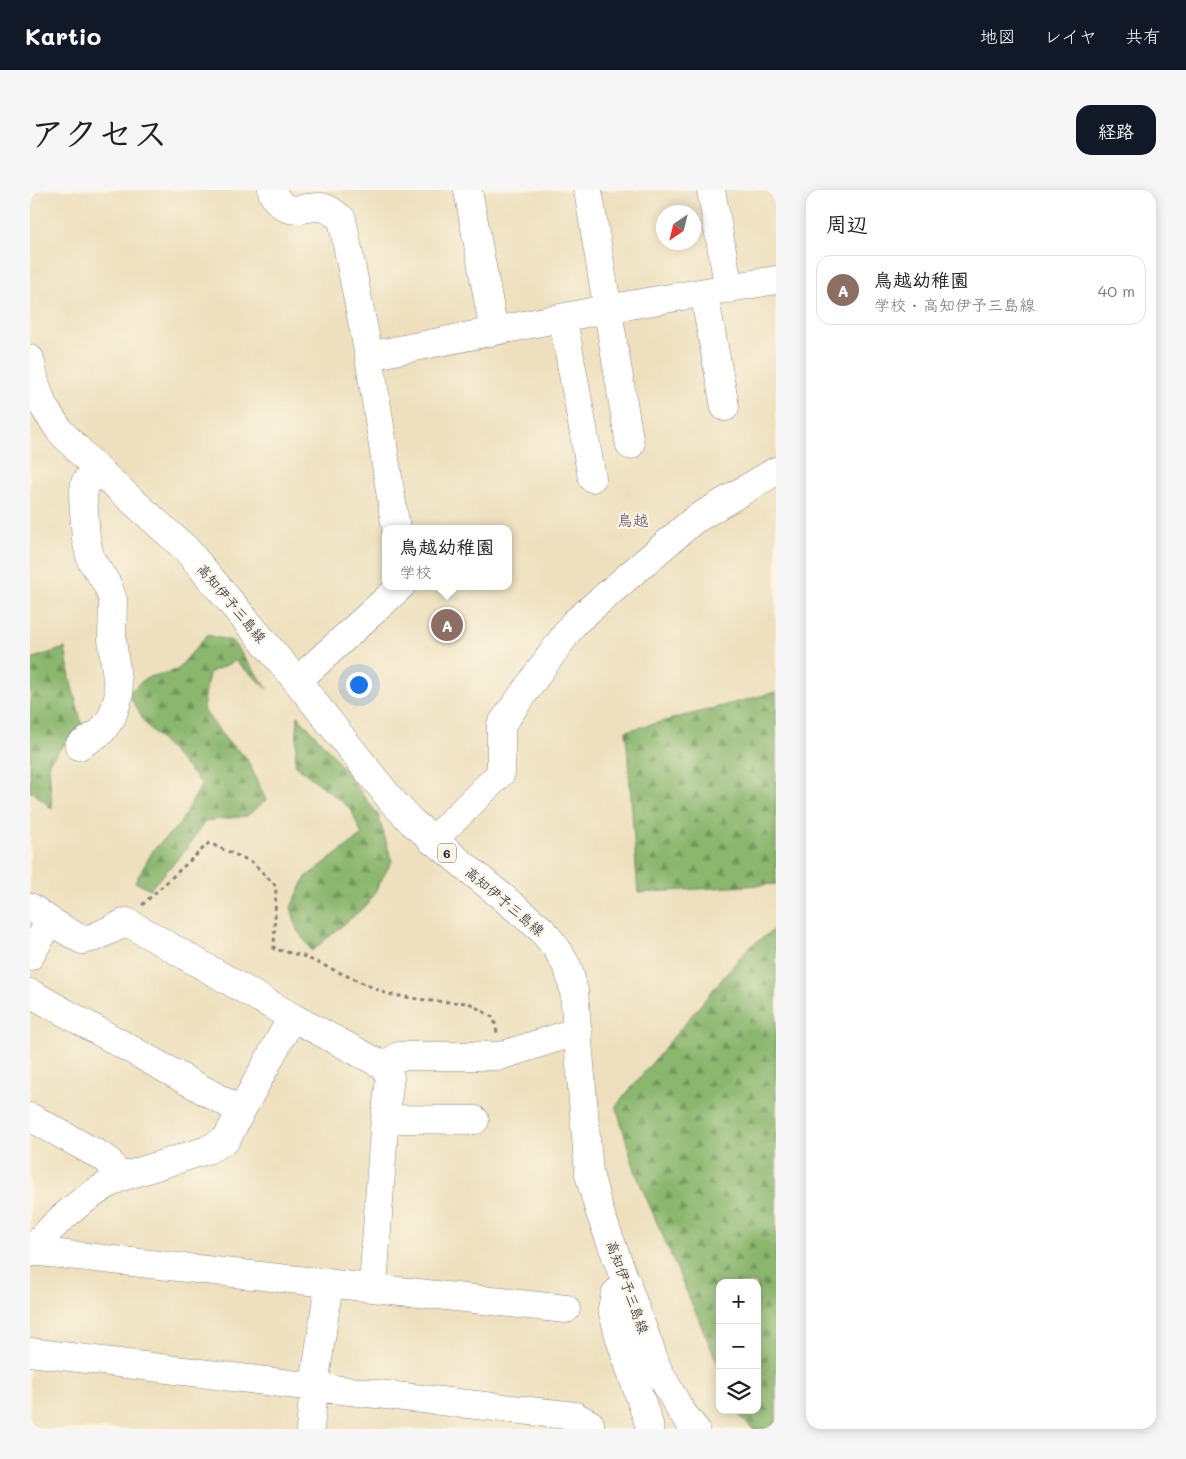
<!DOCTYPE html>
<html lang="ja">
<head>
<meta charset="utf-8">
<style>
  :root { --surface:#fff; --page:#f6f6f6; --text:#202124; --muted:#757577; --line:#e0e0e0; --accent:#111827 }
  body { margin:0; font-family:Mali,"Klee One",sans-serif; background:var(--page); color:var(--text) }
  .controls { position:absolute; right:15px; bottom:15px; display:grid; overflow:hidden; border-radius:10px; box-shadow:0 2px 12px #0003 }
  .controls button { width:45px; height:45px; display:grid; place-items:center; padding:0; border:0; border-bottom:1px solid var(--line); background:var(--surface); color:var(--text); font:25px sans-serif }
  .compass { position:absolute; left:626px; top:15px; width:45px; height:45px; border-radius:50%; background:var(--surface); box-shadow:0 2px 12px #0003; rotate:215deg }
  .you { position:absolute; left:328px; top:494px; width:18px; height:18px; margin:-12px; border:4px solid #fff; border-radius:50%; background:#1a73e8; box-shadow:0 0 0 8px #1a73e833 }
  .badge { display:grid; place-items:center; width:32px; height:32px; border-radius:50%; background:var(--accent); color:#fff; font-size:16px; font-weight:700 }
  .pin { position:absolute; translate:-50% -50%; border:2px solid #fff; box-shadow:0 1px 5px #0006 }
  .popup { position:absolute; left:352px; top:335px; width:130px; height:65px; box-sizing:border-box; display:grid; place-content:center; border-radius:10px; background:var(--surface); filter:drop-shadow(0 1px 4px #0005); font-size:16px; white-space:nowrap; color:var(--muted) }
  .popup b { font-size:19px; color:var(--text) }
  .popup::after { content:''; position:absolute; left:50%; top:100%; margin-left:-10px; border:10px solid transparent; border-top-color:var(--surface) }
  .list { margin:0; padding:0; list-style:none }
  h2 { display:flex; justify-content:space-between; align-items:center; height:65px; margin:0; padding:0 20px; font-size:21px }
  h2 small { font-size:16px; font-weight:400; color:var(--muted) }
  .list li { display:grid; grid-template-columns:32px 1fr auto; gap:15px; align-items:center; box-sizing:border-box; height:70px; margin:0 10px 10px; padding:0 10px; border:1px solid var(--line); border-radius:15px }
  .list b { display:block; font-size:19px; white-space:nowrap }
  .list p { margin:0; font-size:16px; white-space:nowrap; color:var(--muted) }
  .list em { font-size:16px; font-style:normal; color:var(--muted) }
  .icon { flex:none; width:28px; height:28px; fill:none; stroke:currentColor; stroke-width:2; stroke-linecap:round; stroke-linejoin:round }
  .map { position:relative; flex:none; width:746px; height:1239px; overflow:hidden; border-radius:15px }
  header { display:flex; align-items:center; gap:30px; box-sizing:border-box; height:70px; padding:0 25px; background:var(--accent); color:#fff }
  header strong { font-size:24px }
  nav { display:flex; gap:28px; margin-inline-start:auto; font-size:18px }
  .intro { display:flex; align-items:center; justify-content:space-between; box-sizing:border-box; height:120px; padding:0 30px }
  h1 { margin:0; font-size:35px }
  .button { padding:12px 22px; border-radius:15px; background:var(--accent); color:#fff; font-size:18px; font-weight:700 }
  main { display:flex; gap:30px; padding:0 30px }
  aside { flex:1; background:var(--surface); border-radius:15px; box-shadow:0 2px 12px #0003 }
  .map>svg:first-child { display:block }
  .forest { fill:url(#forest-firs); stroke:#566c54 }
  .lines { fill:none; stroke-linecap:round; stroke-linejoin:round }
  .minor-casing { stroke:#88817c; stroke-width:29 }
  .major-casing { stroke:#88817c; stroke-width:29 }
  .path { stroke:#88817c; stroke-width:3; stroke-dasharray:4 4; stroke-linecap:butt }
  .minor { stroke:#fff; stroke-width:28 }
  .major { stroke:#fff; stroke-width:28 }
  .labels { text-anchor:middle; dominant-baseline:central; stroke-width:4; stroke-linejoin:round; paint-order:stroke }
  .shield { fill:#fcf5e5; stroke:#63616e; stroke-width:1 }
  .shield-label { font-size:12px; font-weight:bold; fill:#22223b }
  .street-label { font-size:14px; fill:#22223b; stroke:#fcf5e5 }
  .quarter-label { font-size:16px; fill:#584c6d; stroke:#fcf5e5 }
</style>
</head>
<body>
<header>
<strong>Kartio</strong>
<nav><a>地図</a><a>レイヤ</a><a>共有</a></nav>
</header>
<div class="intro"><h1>アクセス</h1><a class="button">経路</a></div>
<main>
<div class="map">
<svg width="746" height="1239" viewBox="0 0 746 1239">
  <defs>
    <pattern id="forest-firs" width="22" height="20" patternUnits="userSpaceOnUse" patternTransform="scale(1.25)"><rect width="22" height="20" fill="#8ab66d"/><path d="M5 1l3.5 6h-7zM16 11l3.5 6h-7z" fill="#70945b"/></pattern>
  </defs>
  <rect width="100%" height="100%" fill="#fcf5e5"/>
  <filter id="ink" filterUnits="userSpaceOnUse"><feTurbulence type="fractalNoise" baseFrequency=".02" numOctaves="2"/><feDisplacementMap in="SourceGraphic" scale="10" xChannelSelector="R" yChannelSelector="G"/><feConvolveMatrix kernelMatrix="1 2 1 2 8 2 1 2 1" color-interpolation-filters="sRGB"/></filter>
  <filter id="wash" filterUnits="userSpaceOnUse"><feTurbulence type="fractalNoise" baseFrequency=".0096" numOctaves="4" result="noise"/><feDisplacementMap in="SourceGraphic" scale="20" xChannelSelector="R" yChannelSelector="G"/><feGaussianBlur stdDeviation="1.12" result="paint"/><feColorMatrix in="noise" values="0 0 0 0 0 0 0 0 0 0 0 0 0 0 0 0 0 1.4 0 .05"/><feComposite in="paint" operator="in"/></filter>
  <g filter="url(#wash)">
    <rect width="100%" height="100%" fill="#eee0be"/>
    <path class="forest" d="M 177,445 L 202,451 L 238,499 L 205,471 L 179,483 L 173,519 L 197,551 L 216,567 L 236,610 L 217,626 L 175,631 L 155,661 L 120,699 L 105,692 L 124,659 L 149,635 L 172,594 L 115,533 L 98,503 L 116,488 L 147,480 Z
      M 35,458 L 41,493 L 52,534 L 19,572 L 22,619 L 4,603 L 0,602 L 0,469 Z
      M 746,502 L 746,694 L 608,703 L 596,541 Z
      M 268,526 L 303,565 L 348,625 L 362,671 L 338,714 L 282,761 L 267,740 L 261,717 L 276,687 L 332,645 L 321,619 L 265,575 Z
      M 746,738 L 746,1239 L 723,1239 L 711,1228 L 707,1220 L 727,1220 L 727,1093 L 690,1093 L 690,1179 L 606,984 L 586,916 L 718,758 Z"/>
  </g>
  <g filter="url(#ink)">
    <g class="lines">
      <g class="minor-casing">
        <path id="minor" d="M 242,0 C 242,5 244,6 247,10 C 261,27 273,16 291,17 C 299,18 305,24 312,29 L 339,166 L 366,339
          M 438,0 L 464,141
          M 558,0 L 600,255
          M 681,0 L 699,99
          M 674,103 L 695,217
          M 533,129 L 562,288
          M 339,166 L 576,119 L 746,90
          M 267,491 L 371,396
          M 49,556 L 71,542 L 82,527 L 89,505 L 82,449 L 83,410 L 77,394 L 61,370 L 56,349 L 53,307 L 55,293 L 66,278
          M 402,651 L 471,583 L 471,535 L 544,433 L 664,330 L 746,281
          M 0,717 L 20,731 L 52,750 L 65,747 L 97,732 L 262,827 L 354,876 L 360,887 L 354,939 L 343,1097
          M 0,766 L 20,731
          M 0,803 L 211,921 L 262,827
          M 354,876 L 369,866 L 470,866 L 548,841
          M 0,927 L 78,970 L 89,988 C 54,1007 24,1031 0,1063
          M 356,929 L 445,930
          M 89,988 L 177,960 L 196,950 L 211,921
          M 1,1061 L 536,1119
          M 597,1093 L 585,1104 L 582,1119 L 590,1149 L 619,1234 L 619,1239
          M 0,1162 L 284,1197 L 545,1226 L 560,1234 L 560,1239
          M 280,1239 L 284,1197 L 299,1093"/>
      </g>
      <g class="major-casing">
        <path id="major" d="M 0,169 L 5,192 L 13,216 L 30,241 L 66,278 L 156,359 L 267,491 L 362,611 L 382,632 L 512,740 L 527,759 L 538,778 L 544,801 L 559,984 L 569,1020 L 628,1180 L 651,1221 L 665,1239"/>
      </g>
      <path class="path" d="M 112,715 L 179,653 L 222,672 L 246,696 L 244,759 L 273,766 L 357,804 L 401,811 L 439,813 L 464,828 L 467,843"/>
      <use href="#minor" class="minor"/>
      <use href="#major" class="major"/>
    </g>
  </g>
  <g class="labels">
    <rect class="shield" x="408" y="653.5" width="18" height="19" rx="4"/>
    <g class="shield-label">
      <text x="417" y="663">6</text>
    </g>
    <g class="street-label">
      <text transform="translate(202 413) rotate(50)">高知伊予三島線</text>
      <text transform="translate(475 711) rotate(40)">高知伊予三島線</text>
      <text transform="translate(598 1097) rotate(70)">高知伊予三島線</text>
    </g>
    <g class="quarter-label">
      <text x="603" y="329">鳥越</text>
    </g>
  </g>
</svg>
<div class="controls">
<button>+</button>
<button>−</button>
<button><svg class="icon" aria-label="layers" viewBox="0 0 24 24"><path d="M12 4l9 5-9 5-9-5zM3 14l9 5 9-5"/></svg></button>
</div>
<svg class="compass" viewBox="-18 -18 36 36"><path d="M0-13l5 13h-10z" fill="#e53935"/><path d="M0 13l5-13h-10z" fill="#757577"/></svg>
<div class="you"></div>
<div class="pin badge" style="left:417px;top:435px;background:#8d6e63">A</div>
<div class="popup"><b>鳥越幼稚園</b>学校</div>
</div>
<aside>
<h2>周辺<small></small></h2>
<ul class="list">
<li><span class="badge" style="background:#8d6e63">A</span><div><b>鳥越幼稚園</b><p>学校 · 高知伊予三島線</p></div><em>40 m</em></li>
</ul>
</aside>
</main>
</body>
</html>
